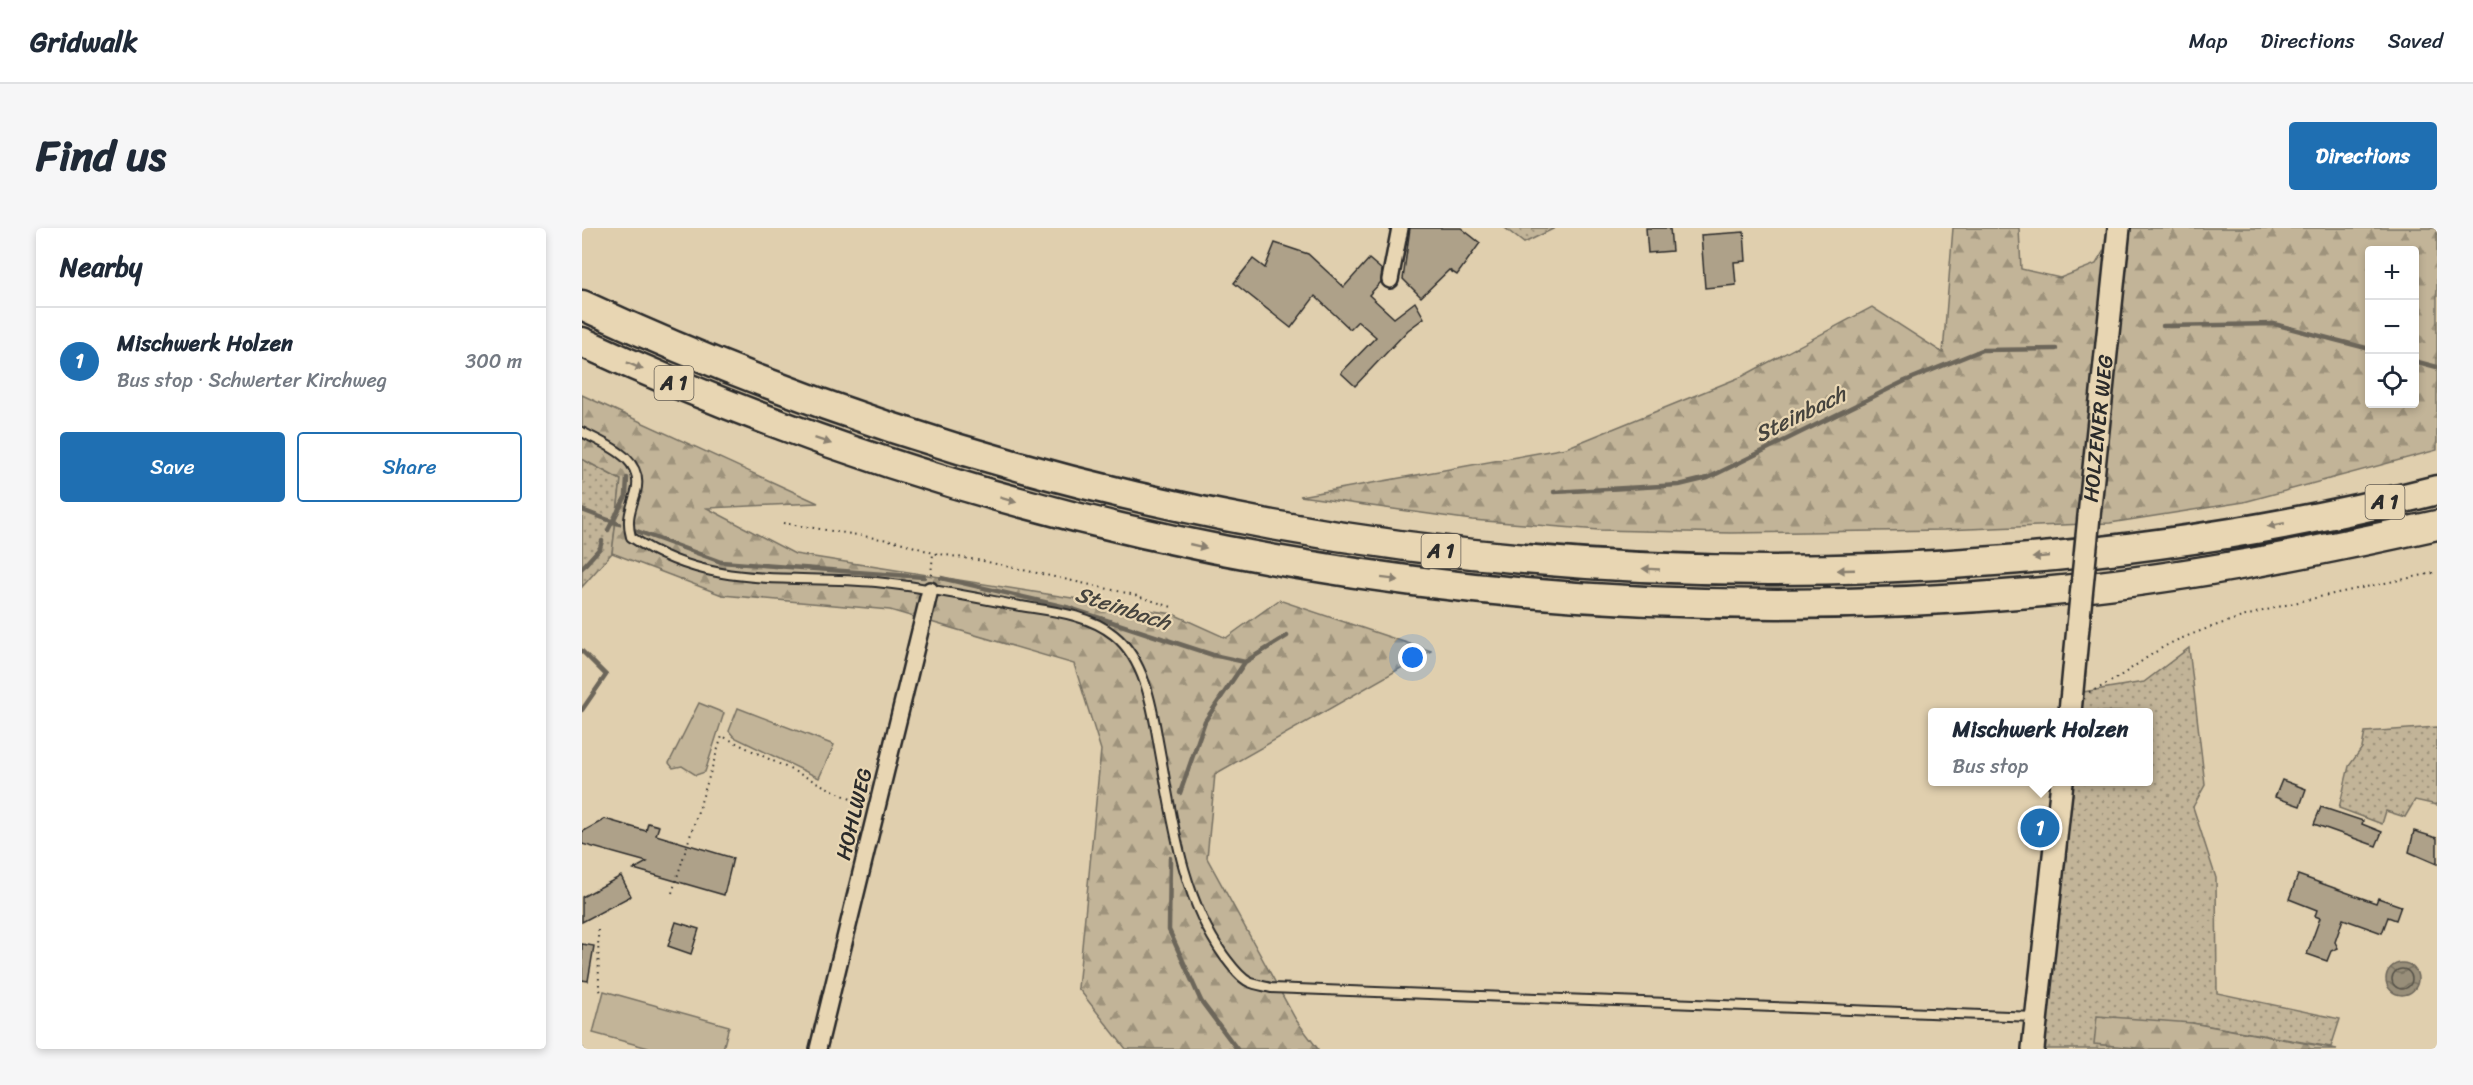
<!DOCTYPE html>
<html lang="en">
<head>
<meta charset="utf-8">
<style>
  :root { --surface:#fff; --page:#f6f6f7; --text:#1f2937; --muted:#747a83; --line:#e0e1e3; --accent:#1f6fb2 }
  body { margin:0; font-family:Sriracha,sans-serif; background:var(--page); color:var(--text) }
  .controls { position:absolute; right:18px; top:18px; display:grid; overflow:hidden; border-radius:6px; box-shadow:0 3px 9px #0003 }
  .controls button { width:54px; height:54px; display:grid; place-items:center; padding:0; border:0; border-bottom:2px solid var(--line); background:var(--surface); color:var(--text); font:30px sans-serif }
  .you { position:absolute; left:831px; top:430px; width:21px; height:21px; margin:-15px; border:4px solid #fff; border-radius:50%; background:#1a73e8; box-shadow:0 0 0 9px #1a73e833 }
  .badge { display:grid; place-items:center; width:39px; height:39px; border-radius:50%; background:var(--accent); color:#fff; font-size:20px; font-weight:700 }
  .pin { position:absolute; translate:-50% -50%; border:3px solid #fff; box-shadow:0 2px 6px #0006 }
  .popup { position:absolute; left:1346px; top:480px; width:225px; height:78px; box-sizing:border-box; display:grid; place-content:center; border-radius:6px; background:var(--surface); filter:drop-shadow(0 2px 4px #0005); font-size:20px; white-space:nowrap; color:var(--muted) }
  .popup b { font-size:22px; color:var(--text) }
  .popup::after { content:''; position:absolute; left:50%; top:100%; margin-left:-12px; border:12px solid transparent; border-top-color:var(--surface) }
  .list { margin:0; padding:0; list-style:none }
  h2 { display:flex; justify-content:space-between; align-items:center; height:78px; margin:0; padding:0 24px; font-size:26px }
  h2 small { font-size:20px; font-weight:400; color:var(--muted) }
  .list li { display:grid; grid-template-columns:39px 1fr auto; gap:18px; align-items:center; box-sizing:border-box; height:108px; padding:0 24px; border-top:2px solid var(--line) }
  .list b { display:block; font-size:22px; white-space:nowrap }
  .list p { margin:0; font-size:20px; white-space:nowrap; color:var(--muted) }
  .list em { font-size:20px; font-style:normal; color:var(--muted) }
  .actions { display:flex; gap:12px; padding:18px 24px }
  .actions a { flex:1; padding:14px 0; border:2px solid var(--accent); border-radius:6px; text-align:center; font-size:21px; color:var(--accent) }
  .actions .main { background:var(--accent); color:#fff }
  .icon { flex:none; width:33px; height:33px; fill:none; stroke:currentColor; stroke-width:2; stroke-linecap:round; stroke-linejoin:round }
  .map { position:relative; flex:none; width:1855px; height:821px; overflow:hidden; border-radius:6px }
  header { display:flex; align-items:center; gap:36px; box-sizing:border-box; height:84px; padding:0 30px; background:var(--surface); border-bottom:2px solid var(--line) }
  header strong { font-size:28px }
  nav { display:flex; gap:33px; margin-inline-start:auto; font-size:21px }
  .intro { display:flex; align-items:center; justify-content:space-between; box-sizing:border-box; height:144px; padding:0 36px }
  h1 { margin:0; font-size:42px }
  .button { padding:15px 27px; border-radius:6px; background:var(--accent); color:#fff; font-size:21px; font-weight:700 }
  main { display:flex; gap:36px; padding:0 36px }
  aside { flex:1; background:var(--surface); border-radius:6px; box-shadow:0 3px 9px #0003 }
  .map>svg:first-child { display:block }
  .grass { fill:url(#grass-dots); stroke:#767062; stroke-width:1.5 }
  .forest { fill:url(#forest-firs); stroke:#767062; stroke-width:1.5; fill-rule:evenodd }
  .pitch { fill:#c2b498; stroke:#767062; stroke-width:1.5 }
  .water { fill:url(#water-waves); stroke:#6c665a; stroke-width:1.5 }
  .lines { fill:none; stroke-linecap:round; stroke-linejoin:round }
  .shore { stroke:#57534a; stroke-width:1.5 }
  .stream { stroke:#6c665a; stroke-width:4.5 }
  .building { fill:#aea189; stroke:#2b2b2b; stroke-width:1.5 }
  .service-casing { stroke:#2b2b2b; stroke-width:12 }
  .minor-casing { stroke:#2b2b2b; stroke-width:20 }
  .secondary-casing { stroke:#2b2b2b; stroke-width:26 }
  .motorway-casing { stroke:#2b2b2b; stroke-width:33 }
  .path { stroke:#2b2b2b; stroke-width:2; stroke-dasharray:1.5 4.5; stroke-linecap:butt }
  .service { stroke:#e8d6b3; stroke-width:8 }
  .minor { stroke:#e8d6b3; stroke-width:15 }
  .secondary { stroke:#e8d6b3; stroke-width:21 }
  .motorway { stroke:#e8d6b3; stroke-width:28 }
  .secondary-bridge-casing { stroke:#2b2b2b; stroke-width:26; stroke-linecap:butt }
  .secondary-bridge { stroke:#e8d6b3; stroke-width:21 }
  .oneway { fill:#8a806f }
  .labels { text-anchor:middle; dominant-baseline:central; stroke-width:4.5; stroke-linejoin:round; paint-order:stroke }
  .shield { fill:#e8d6b3; stroke:#645e54; stroke-width:1.5 }
  .shield-label { font-size:20px; font-weight:bold; fill:#2b2b2b }
  .street-label { font-size:21px; fill:#2b2b2b; stroke:#e8d6b3 }
  .water-label { font-size:22px; font-style:italic; fill:#46443e; stroke:#e8d6b3 }
</style>
</head>
<body>
<header>
<strong>Gridwalk</strong>
<nav><a>Map</a><a>Directions</a><a>Saved</a></nav>
</header>
<div class="intro"><h1>Find us</h1><a class="button">Directions</a></div>
<main>
<aside>
<h2>Nearby<small></small></h2>
<ul class="list">
<li><span class="badge">1</span><div><b>Mischwerk Holzen</b><p>Bus stop · Schwerter Kirchweg</p></div><em>300 m</em></li>
</ul>
<div class="actions"><a class="main">Save</a><a>Share</a></div>
</aside>
<div class="map">
<svg width="1855" height="821" viewBox="0 0 1855 821">
  <defs>
    <pattern id="grass-dots" width="8" height="8" patternUnits="userSpaceOnUse" patternTransform="scale(1.5)"><rect width="8" height="8" fill="#c2b498"/><path d="M2 2h.1M6 6h.1" fill="none" stroke="#9e937c" stroke-width="1.8" stroke-linecap="round"/></pattern>
    <pattern id="forest-firs" width="22" height="20" patternUnits="userSpaceOnUse" patternTransform="scale(1.5)"><rect width="22" height="20" fill="#c2b498"/><path d="M5 1l3.5 6h-7zM16 11l3.5 6h-7z" fill="#9e937c"/></pattern>
    <pattern id="water-waves" width="16" height="10" patternUnits="userSpaceOnUse" patternTransform="scale(1.5)"><rect width="16" height="10" fill="#988e79"/><path d="M0 5q4-4 8 0t8 0" fill="none" stroke="#7c7463"/></pattern>
  </defs>
  <rect width="100%" height="100%" fill="#e0cfae"/>
  <filter id="ink" filterUnits="userSpaceOnUse"><feTurbulence type="fractalNoise" baseFrequency=".0167" numOctaves="2"/><feDisplacementMap in="SourceGraphic" scale="12" xChannelSelector="R" yChannelSelector="G"/><feConvolveMatrix kernelMatrix="1 2 1 2 8 2 1 2 1" color-interpolation-filters="sRGB"/></filter>
  <g filter="url(#ink)">
    <path class="grass" d="M 923,0 L 973,0 L 942,15 Z
      M 0,231 L 39,252 L 30,325 L 0,359 Z
      M 1607,420 L 1623,557 L 1611,579 L 1634,650 L 1635,765 L 1758,791 L 1749,819 L 1610,795 L 1513,816 L 1566,821 L 1451,821 L 1480,554 L 1566,554 L 1566,484 L 1487,484 L 1489,466 L 1562,454 Z
      M 1855,499 L 1855,577 L 1833,572 L 1823,589 L 1804,583 L 1800,596 L 1757,580 L 1767,538 L 1780,520 L 1783,504 Z"/>
    <path class="forest" d="M 1371,0 L 1437,0 L 1439,41 L 1478,50 L 1514,36 L 1535,0 L 1855,0 L 1855,222 L 1662,274 L 1528,295 L 1362,302 L 1148,305 L 1017,302 L 890,292 L 718,268 L 984,220 L 1161,148 L 1290,79 L 1361,125 ZM 1788,22 L 1832,22 L 1832,176 L 1788,176 Z
      M 0,167 L 236,275 L 125,280 L 213,326 L 591,386 L 644,410 L 697,372 L 849,423 L 633,546 L 625,630 L 714,792 L 736,821 L 544,821 L 496,760 L 519,522 L 492,436 L 308,382 L 140,367 L 30,325 L 39,252 L 0,231 Z
      M 1515,788 L 1610,795 L 1755,821 L 1566,821 L 1512,816 Z"/>
    <path class="pitch" d="M 117,475 L 142,485 L 123,544 L 114,547 L 100,538 L 91,540 L 87,535 Z
      M 156,480 L 252,517 L 237,550 L 152,509 L 147,503 Z
      M 22,763 L 147,798 L 141,821 L 70,821 L 11,805 Z"/>
    <path class="water" d="M1804 751a16 16 0 1 1 32 0a16 16 0 1 1-32 0Z"/>
    <g class="lines">
      <path class="shore" d="M1810 751a10 10 0 1 1 20 0a10 10 0 1 1-20 0Z"/>
      <path class="stream" d="M 1581,98 L 1692,96 L 1788,121
        M 1832,133 L 1855,139
        M 972,264 L 1097,257 L 1126,250 L 1323,153 L 1400,122 L 1474,121
        M 0,282 L 37,296
        M 26,302 L 44,268 L 45,250
        M 52,302 L 139,334 L 342,349
        M 0,340 L 18,320 L 20,313
        M 359,350 L 484,379 L 631,427 L 663,434 L 705,408
        M 0,423 L 24,447 L 0,482
        M 598,565 L 623,493 L 663,434
        M 588,630 L 587,702 L 619,773 L 655,821"/>
    </g>
    <path class="building" d="M 828,0 L 879,0 L 898,15 L 875,47 L 867,42 L 839,69 L 821,51 Z
      M 1064,0 L 1088,0 L 1090,23 L 1066,25 Z
      M 1162,4 L 1164,33 L 1152,34 L 1154,57 L 1123,60 L 1119,7 Z
      M 693,15 L 726,26 L 762,59 L 787,31 L 800,42 L 799,54 L 787,67 L 812,90 L 833,74 L 842,90 L 826,102 L 773,158 L 759,145 L 794,109 L 776,93 L 768,101 L 733,68 L 709,100 L 652,55 L 671,31 L 683,40 Z
      M 1700,552 L 1724,561 L 1718,578 L 1693,569 Z
      M 1739,579 L 1781,593 L 1780,596 L 1800,604 L 1794,618 L 1732,596 Z
      M 23,591 L 64,603 L 66,595 L 77,598 L 74,607 L 151,630 L 142,667 L 52,641 L 65,634 L 0,616 L 0,604 Z
      M 1832,603 L 1855,610 L 1855,636 L 1827,624 Z
      M 1716,647 L 1794,675 L 1796,670 L 1819,678 L 1814,692 L 1806,689 L 1800,705 L 1761,691 L 1753,714 L 1756,720 L 1749,723 L 1745,733 L 1725,726 L 1738,690 L 1733,688 L 1735,682 L 1707,671 Z
      M 39,648 L 49,668 L 0,694 L 0,669 Z
      M 94,694 L 117,701 L 109,726 L 86,718 Z
      M 0,716 L 12,718 L 6,753 L 0,752 Z"/>
    <g class="lines">
      <g class="service-casing">
        <path id="service" d="M 0,204 C 24,217 63,230 54,264 C 49,281 44,291 49,309 C 130,363 205,346 294,354 C 343,359 390,369 438,378 C 469,383 506,386 532,407 C 562,431 570,477 576,513 C 590,587 598,666 642,728 C 649,737 657,749 667,754 C 674,757 682,758 689,760 L 1453,789"/>
      </g>
      <g class="minor-casing">
        <path id="minor" d="M 808,52 L 818,0
          M 236,821 L 348,362"/>
      </g>
      <g class="secondary-casing">
        <g id="secondary">
          <path id="s1" d="M 1507,288 L 1537,0"/>
          <path d="M 1488,484 L 1496,399"/>
          <path d="M 1451,821 L 1480,554"/>
        </g>
      </g>
      <g class="motorway-casing">
        <path id="motorway" d="M 0,77 C 445,283 924,372 1412,333 C 1561,322 1710,299 1855,262
          M 0,114 C 459,326 956,409 1460,364 C 1593,352 1724,326 1855,297"/>
      </g>
      <path class="path" d="M 201,295 L 318,314 L 351,325 L 401,333 L 549,366 L 593,380
        M 349,347 L 351,326
        M 1507,464 C 1540,452 1566,424 1598,411 C 1680,377 1769,363 1855,344
        M 90,665 L 140,508 L 281,577
        M 16,702 L 17,758 L 19,765
        M 0,820 L 4,821"/>
      <use href="#service" class="service"/>
      <use href="#minor" class="minor"/>
      <use href="#secondary" class="secondary"/>
      <use href="#motorway" class="motorway"/>
      <g class="secondary-bridge-casing">
        <path id="secondary-bridge" d="M 1496,399 L 1507,288"/>
      </g>
      <use href="#secondary-bridge" class="secondary-bridge"/>
    </g>
    <defs><path id="oneway-solid" d="M-6-.8H1V-3.2L6.5 0L1 3.2V.8H-6Z" transform="scale(1.5)"/></defs>
    <g class="oneway">
      <use href="#oneway-solid" transform="translate(53 138) rotate(24)"/>
      <use href="#oneway-solid" transform="translate(241 213) rotate(19)"/>
      <use href="#oneway-solid" transform="translate(426 272) rotate(17)"/>
      <use href="#oneway-solid" transform="translate(1694 297) rotate(169)"/>
      <use href="#oneway-solid" transform="translate(616 318) rotate(13)"/>
      <use href="#oneway-solid" transform="translate(1459 329) rotate(174)"/>
      <use href="#oneway-solid" transform="translate(1069 341) rotate(-177)"/>
      <use href="#oneway-solid" transform="translate(1264 342) rotate(178)"/>
      <use href="#oneway-solid" transform="translate(808 351) rotate(7)"/>
    </g>
  </g>
  <g class="labels">
    <g class="shield">
      <rect x="72.5" y="138" width="39" height="34" rx="4.5"/>
      <rect x="1783.5" y="257" width="39" height="34" rx="4.5"/>
      <rect x="839.5" y="306" width="39" height="34" rx="4.5"/>
    </g>
    <g class="shield-label">
      <text x="92" y="155">A 1</text>
      <text x="1803" y="274">A 1</text>
      <text x="859" y="323">A 1</text>
    </g>
    <g class="street-label">
      <text stroke="none"><textPath href="#s1" startOffset="88">HOLZENER WEG</textPath></text>
      <text transform="translate(272 586) rotate(-76)">HOHLWEG</text>
    </g>
    <g class="water-label">
      <text transform="translate(1218 186) rotate(-26)">Steinbach</text>
      <text transform="translate(541 380) rotate(18)">Steinbach</text>
    </g>
  </g>
</svg>
<div class="controls">
<button>+</button>
<button>−</button>
<button><svg class="icon" aria-label="locate" viewBox="0 0 24 24"><circle cx="12" cy="12" r="6"/><path d="M12 2v4M12 18v4M2 12h4M18 12h4"/></svg></button>
</div>
<div class="you"></div>
<div class="pin badge" style="left:1458px;top:600px">1</div>
<div class="popup"><b>Mischwerk Holzen</b>Bus stop</div>
</div>
</main>
</body>
</html>
